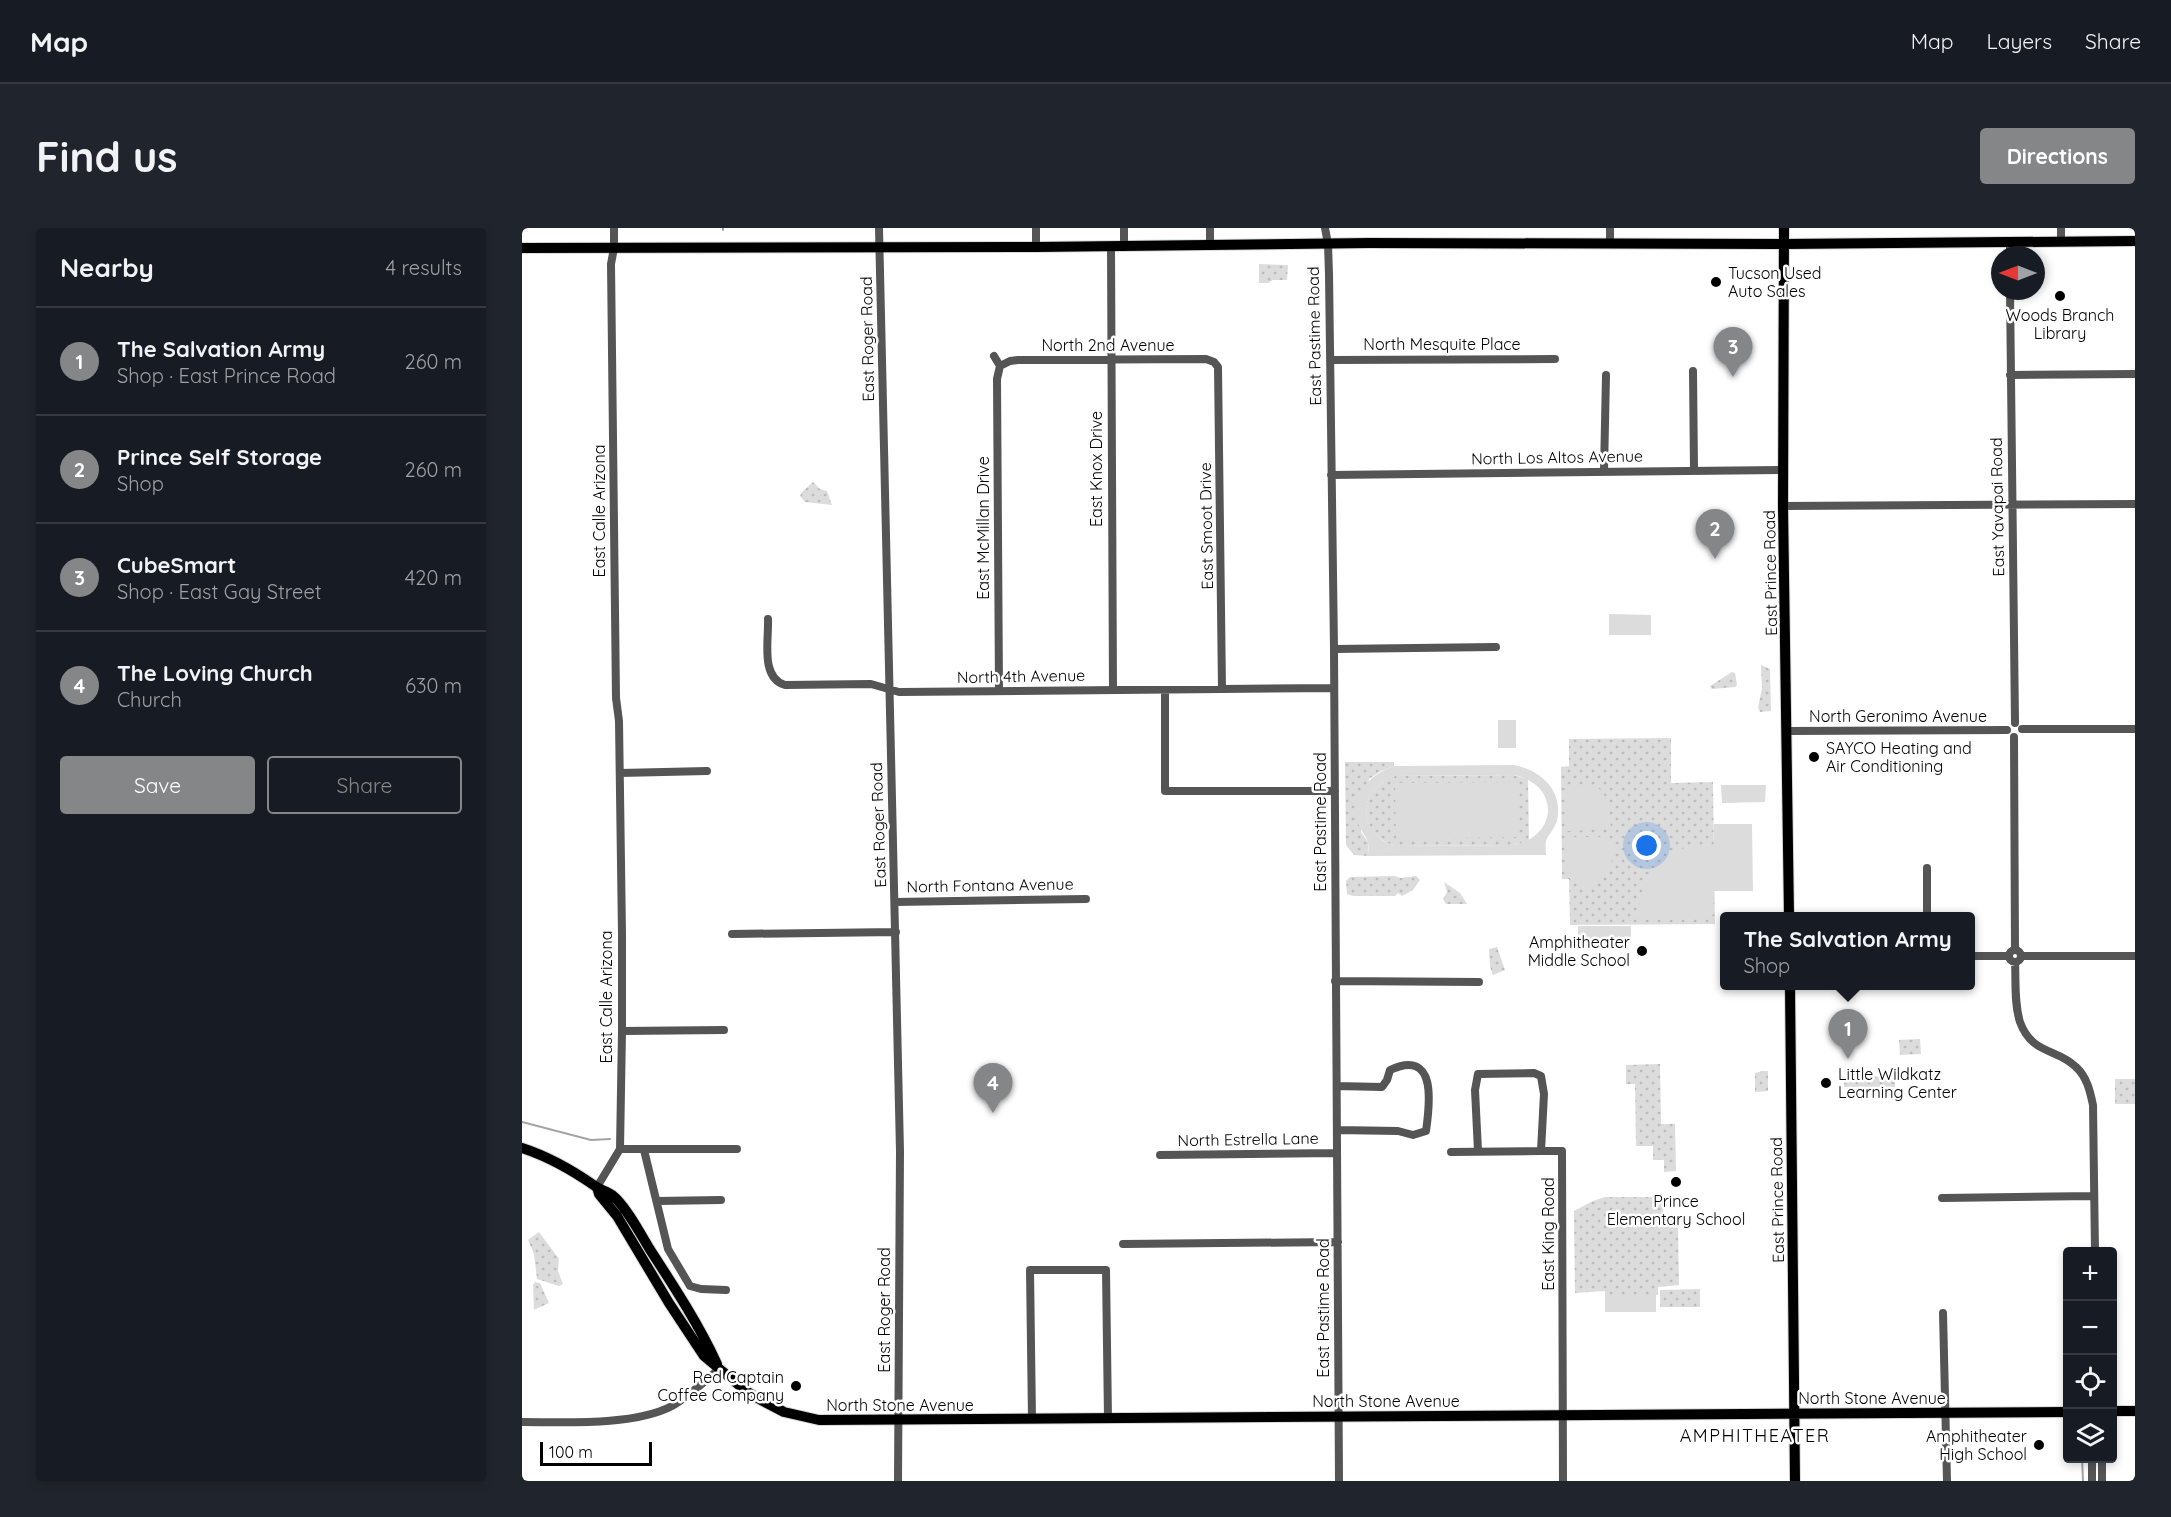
<!DOCTYPE html>
<html lang="en">
<head>
<meta charset="utf-8">
<style>
  :root { --surface:#171b24; --page:#20242c; --text:#f1f3f6; --muted:#9ea1a6; --line:#363941; --accent:#858687 }
  body { margin:0; font-family:Quicksand,sans-serif; background:var(--page); color:var(--text) }
  .controls { position:absolute; right:18px; bottom:18px; display:grid; overflow:hidden; border-radius:6px; box-shadow:0 3px 9px #0003 }
  .controls button { width:54px; height:54px; display:grid; place-items:center; padding:0; border:0; border-bottom:2px solid var(--line); background:var(--surface); color:var(--text); font:30px sans-serif }
  .compass { position:absolute; left:1469px; top:18px; width:54px; height:54px; border-radius:50%; background:var(--surface); box-shadow:0 3px 9px #0003; rotate:270deg }
  .scale { position:absolute; left:18px; bottom:15px; width:112px; box-sizing:border-box; padding-left:6px; border:3px solid #000; border-top:0; font-size:16px; line-height:21px; white-space:nowrap; color:#000; -webkit-text-stroke:4px #fff; paint-order:stroke }
  .you { position:absolute; left:1125px; top:618px; width:21px; height:21px; margin:-15px; border:4px solid #fff; border-radius:50%; background:#1a73e8; box-shadow:0 0 0 9px #1a73e833 }
  .badge { display:grid; place-items:center; width:39px; height:39px; border-radius:50%; background:var(--accent); color:#fff; font-size:20px; font-weight:700 }
  .pin { position:absolute; translate:-50% -50px; filter:drop-shadow(0 2px 3px #0008) }
  .pin::after { content:''; position:absolute; top:32px; width:21px; height:18px; background:inherit; clip-path:polygon(0 0,100% 0,50% 100%) }
  .popup { position:absolute; left:1198px; top:684px; width:255px; height:78px; box-sizing:border-box; display:grid; place-content:center; border-radius:6px; background:var(--surface); filter:drop-shadow(0 2px 4px #0005); font-size:20px; white-space:nowrap; color:var(--muted) }
  .popup b { font-size:22px; color:var(--text) }
  .popup::after { content:''; position:absolute; left:50%; top:100%; margin-left:-12px; border:12px solid transparent; border-top-color:var(--surface) }
  .list { margin:0; padding:0; list-style:none }
  h2 { display:flex; justify-content:space-between; align-items:center; height:78px; margin:0; padding:0 24px; font-size:26px }
  h2 small { font-size:20px; font-weight:400; color:var(--muted) }
  .list li { display:grid; grid-template-columns:39px 1fr auto; gap:18px; align-items:center; box-sizing:border-box; height:108px; padding:0 24px; border-top:2px solid var(--line) }
  .list b { display:block; font-size:22px; white-space:nowrap }
  .list p { margin:0; font-size:20px; white-space:nowrap; color:var(--muted) }
  .list em { font-size:20px; font-style:normal; color:var(--muted) }
  .actions { display:flex; gap:12px; padding:18px 24px }
  .actions a { flex:1; padding:14px 0; border:2px solid var(--accent); border-radius:6px; text-align:center; font-size:21px; color:var(--accent) }
  .actions .main { background:var(--accent); color:#fff }
  .icon { flex:none; width:33px; height:33px; fill:none; stroke:currentColor; stroke-width:2; stroke-linecap:round; stroke-linejoin:round }
  .map { position:relative; flex:none; width:1613px; height:1253px; overflow:hidden; border-radius:6px }
  header { display:flex; align-items:center; gap:36px; box-sizing:border-box; height:84px; padding:0 30px; background:var(--surface); border-bottom:2px solid var(--line) }
  header strong { font-size:28px }
  nav { display:flex; gap:33px; margin-inline-start:auto; font-size:21px }
  .intro { display:flex; align-items:center; justify-content:space-between; box-sizing:border-box; height:144px; padding:0 36px }
  h1 { margin:0; font-size:42px }
  .button { padding:15px 27px; border-radius:6px; background:var(--accent); color:#fff; font-size:21px; font-weight:700 }
  main { display:flex; gap:36px; padding:0 36px }
  aside { flex:1; background:var(--surface); border-radius:6px; box-shadow:0 3px 9px #0003 }
  .map>svg:first-child { display:block }
  .green { fill:url(#green-dots) }
  .pitch { fill:#dcdcdc; fill-rule:evenodd }
  .lines { fill:none; stroke-linecap:round; stroke-linejoin:round }
  .stream { stroke:#a3a3a3; stroke-width:2 }
  .major-casing { stroke:#dbdbdb; stroke-width:12 }
  .minor { stroke:#555; stroke-width:8 }
  .major { stroke:#000; stroke-width:10 }
  .poi-dot { fill:#000; stroke:#fff; stroke-width:2 }
  .labels { text-anchor:middle; dominant-baseline:central; stroke-width:5; stroke-linejoin:round; paint-order:stroke }
  .poi-label { font-size:16px; fill:#000; stroke:#fff; text-anchor:start }
  .street-label { font-size:16px; fill:#000; stroke:#fff }
  .neighbourhood-label { font-size:18px; letter-spacing:1.5px; fill:#000; stroke:#fff }
</style>
</head>
<body>
<header>
<strong>Map</strong>
<nav><a>Map</a><a>Layers</a><a>Share</a></nav>
</header>
<div class="intro"><h1>Find us</h1><a class="button">Directions</a></div>
<main>
<aside>
<h2>Nearby<small>4 results</small></h2>
<ul class="list">
<li><span class="badge">1</span><div><b>The Salvation Army</b><p>Shop · East Prince Road</p></div><em>260 m</em></li>
<li><span class="badge">2</span><div><b>Prince Self Storage</b><p>Shop</p></div><em>260 m</em></li>
<li><span class="badge">3</span><div><b>CubeSmart</b><p>Shop · East Gay Street</p></div><em>420 m</em></li>
<li><span class="badge">4</span><div><b>The Loving Church</b><p>Church</p></div><em>630 m</em></li>
</ul>
<div class="actions"><a class="main">Save</a><a>Share</a></div>
</aside>
<div class="map">
<svg width="1613" height="1253" viewBox="0 0 1613 1253">
  <defs>
    <pattern id="green-dots" width="8" height="8" patternUnits="userSpaceOnUse" patternTransform="scale(1.5)"><rect width="8" height="8" fill="#dcdcdc"/><path d="M2 2h.1M6 6h.1" fill="none" stroke="#bbb" stroke-width="1.8" stroke-linecap="round"/></pattern>
  </defs>
  <rect width="100%" height="100%" fill="#fff"/>
  <path class="green" d="M 737,36 L 766,37 L 765,52 L 751,52 L 746,55 L 737,55 Z
    M 291,254 L 298,261 L 305,263 L 310,277 L 283,274 L 278,268 L 280,264 Z
    M 1239,437 L 1248,441 L 1249,483 L 1238,484 L 1236,480 L 1240,460 Z
    M 1210,444 L 1213,445 L 1215,457 L 1213,459 L 1190,461 L 1188,458 Z
    M 1149,510 L 1149,555 L 1191,554 L 1193,696 L 1048,697 L 1047,651 L 1040,651 L 1039,539 L 1047,538 L 1047,511 Z
    M 823,534 L 872,534 L 872,538 L 859,543 L 847,551 L 839,604 L 846,614 L 846,628 L 832,627 L 824,617 Z
    M 992,547 L 1006,551 L 1007,613 L 991,617 L 873,618 C 834,605 835,561 873,548 Z
    M 873,648 L 878,650 L 894,648 L 898,652 L 891,662 L 880,668 L 876,665 L 873,668 L 831,668 L 825,666 L 824,653 L 828,649 Z
    M 922,654 L 938,665 L 945,676 L 924,676 L 921,671 L 925,664 Z
    M 975,719 L 983,742 L 971,747 L 968,739 L 967,721 Z
    M 1398,811 L 1399,826 L 1378,827 L 1377,812 Z
    M 1138,836 L 1139,896 L 1153,896 L 1154,943 L 1142,944 L 1142,932 L 1131,932 L 1131,918 L 1114,918 L 1113,856 L 1104,856 L 1104,837 Z
    M 1241,843 L 1246,843 L 1246,863 L 1233,864 L 1233,845 Z
    M 1322,848 L 1373,849 L 1373,859 L 1322,859 Z
    M 1593,851 L 1613,851 L 1613,876 L 1593,876 Z
    M 1083,969 L 1141,969 L 1141,988 L 1151,992 L 1151,999 L 1156,1000 L 1157,1057 L 1136,1059 L 1136,1067 L 1083,1067 L 1083,1063 L 1053,1065 L 1052,983 L 1071,973 Z
    M 17,1004 L 37,1031 L 36,1043 L 41,1056 L 37,1058 L 15,1051 L 12,1026 L 6,1012 Z
    M 13,1054 L 18,1055 L 27,1075 L 12,1082 L 11,1057 Z
    M 1178,1061 L 1178,1079 L 1138,1079 L 1138,1062 Z"/>
  <path class="pitch" d="M 1087,386 L 1129,387 L 1129,407 L 1087,407 Z
    M 976,492 L 994,492 L 994,520 L 976,520 Z
    M 992,537 C 1018,542 1042,562 1035,593 C 1033,600 1026,607 1024,613 C 1023,617 1024,623 1024,627 L 846,628 C 846,624 847,618 846,614 C 843,606 837,601 835,592 C 829,565 849,546 872,538 ZM 992,547 C 1038,556 1037,609 991,617 L 873,618 C 834,605 835,560 874,548 Z
    M 997,554 L 997,609 L 874,611 L 873,555 Z
    M 1059,557 L 1075,558 L 1086,572 L 1089,601 L 1046,603 L 1043,598 L 1044,561 Z
    M 1199,557 L 1244,557 L 1243,574 L 1200,575 Z
    M 1192,596 L 1230,596 L 1231,663 L 1192,663 L 1191,687 L 1185,691 L 1116,692 C 1117,663 1127,634 1155,622 C 1165,618 1181,620 1192,619 Z
    M 1047,609 L 1083,609 L 1092,616 C 1093,638 1082,647 1065,659 L 1055,656 L 1043,647 L 1043,612 Z
    M 1056,698 L 1109,698 L 1109,715 L 1056,715 Z
    M 1083,1067 L 1134,1067 L 1134,1084 L 1083,1084 Z"/>
  <g class="lines">
    <path class="stream" d="M 201,2 L 201,0
      M 0,894 L 69,912 L 88,911
      M 1560,1230 L 1561,1253"/>
    <g class="major-casing">
      <path id="major" d="M 1262,0 L 1261,278 L 1267,688
        M 0,20 L 514,19 L 847,15 L 1262,16 L 1613,13
        M 1268,758 L 1273,1253
        M 0,920 C 28,929 50,942 73,958 C 78,962 85,963 90,967 C 103,977 118,1005 127,1020 C 151,1057 176,1095 195,1136
        M 75,959 L 77,966 L 95,988 L 147,1075 L 182,1128 L 224,1163 L 239,1172 L 262,1184 L 297,1192 L 1546,1184
        M 1590,1183 L 1613,1183"/>
    </g>
    <path class="minor" d="M 92,0 L 92,20 L 89,36 L 94,470 L 97,493 L 100,707 L 100,803 L 98,921
      M 357,0 L 378,923 L 376,1253
      M 514,0 L 514,19
      M 602,0 L 602,18
      M 688,0 L 688,18
      M 803,0 L 806,16 L 807,46 L 812,421 L 817,1253
      M 1088,0 L 1088,14
      M 1539,0 L 1539,13
      M 1488,14 L 1488,27
      M 589,19 L 591,462
      M 1488,63 L 1493,495
      M 472,128 L 478,138
      M 808,132 L 1033,131
      M 478,138 L 488,133 L 496,132 L 684,131 L 692,134 L 696,139 L 700,461
      M 1171,143 L 1172,242
      M 1488,147 L 1613,146
      M 1082,243 L 1084,147
      M 809,247 L 1262,242
      M 1261,278 L 1613,276
      M 246,391 C 247,411 238,450 263,457 L 349,456 L 377,464 L 812,460
      M 812,421 L 974,419
      M 643,462 L 643,563 L 813,563
      M 477,463 L 475,151 L 478,138
      M 1500,501 L 1613,501
      M 1266,503 L 1485,502
      M 1492,509 L 1493,722
      M 98,545 L 185,543
      M 1405,640 L 1405,688
      M 373,674 L 564,671
      M 210,706 L 374,704
      M1487 728a6 6 0 1 1 12 0a6 6 0 1 1-12 0Z
      M 1449,728 L 1487,728
      M 1499,728 L 1613,728
      M 1493,734 C 1494,754 1492,775 1498,794 C 1510,827 1535,820 1554,839 C 1565,849 1568,863 1571,877 L 1573,1024
      M 813,753 L 957,754
      M 100,803 L 202,802
      M 815,858 L 860,859 L 865,852 L 868,842 C 915,820 908,875 904,903 L 891,907 L 876,903 L 815,902
      M 98,921 L 215,921
      M 122,922 L 146,1021 L 168,1058 L 179,1061 L 204,1062
      M 956,923 L 953,862 L 956,846 L 1012,845 L 1019,848 L 1022,866 L 1019,923 L 1040,923 L 1041,1253
      M 929,924 L 1019,923
      M 638,927 L 815,925
      M 75,959 L 98,921
      M 1420,970 L 1572,968
      M 135,973 L 199,972
      M 601,1016 L 816,1014
      M 1421,1085 L 1425,1253
      M 510,1191 L 508,1042 L 584,1042 L 586,1191
      M 0,1194 C 43,1194 112,1198 150,1178 C 166,1169 183,1153 197,1141
      M 1580,1230 L 1580,1253
      M 1570,1253 L 1570,1230"/>
    <use href="#major" class="major"/>
  </g>
  <g class="poi-dot">
    <circle cx="1194" cy="54" r="6"/>
    <circle cx="1538" cy="68" r="6"/>
    <circle cx="1292" cy="529" r="6"/>
    <circle cx="1120" cy="723" r="6"/>
    <circle cx="1304" cy="855" r="6"/>
    <circle cx="1154" cy="954" r="6"/>
    <circle cx="274" cy="1158" r="6"/>
    <circle cx="1517" cy="1217" r="6"/>
  </g>
  <g class="labels">
    <g class="poi-label">
      <text x="1206" y="45">Tucson Used<tspan x="1206" dy="18">Auto Sales</tspan></text>
      <text x="1538" y="87" text-anchor="middle">Woods Branch<tspan x="1538" dy="18">Library</tspan></text>
      <text x="1304" y="520">SAYCO Heating and<tspan x="1304" dy="18">Air Conditioning</tspan></text>
      <text x="1108" y="714" text-anchor="end">Amphitheater<tspan x="1108" dy="18">Middle School</tspan></text>
      <text x="1316" y="846">Little Wildkatz<tspan x="1316" dy="18">Learning Center</tspan></text>
      <text x="1154" y="973" text-anchor="middle">Prince<tspan x="1154" dy="18">Elementary School</tspan></text>
      <text x="262" y="1149" text-anchor="end">Red Captain<tspan x="262" dy="18">Coffee Company</tspan></text>
      <text x="1505" y="1208" text-anchor="end">Amphitheater<tspan x="1505" dy="18">High School</tspan></text>
    </g>
    <g class="street-label">
      <text transform="translate(792 108) rotate(-91)">East Pastime Road</text>
      <text transform="translate(345 111) rotate(-91)">East Roger Road</text>
      <text x="920" y="116">North Mesquite Place</text>
      <text x="586" y="117">North 2nd Avenue</text>
      <text transform="translate(1035 229) rotate(-1)">North Los Altos Avenue</text>
      <text transform="translate(574 241) rotate(-90)">East Knox Drive</text>
      <text transform="translate(1475 279) rotate(-91)">East Yavapai Road</text>
      <text transform="translate(77 283) rotate(-90)">East Calle Arizona</text>
      <text transform="translate(684 298) rotate(-91)">East Smoot Drive</text>
      <text transform="translate(461 300) rotate(-90)">East McMillan Drive</text>
      <text transform="translate(1248 345) rotate(-91)">East Prince Road</text>
      <text transform="translate(499 448) rotate(-1)">North 4th Avenue</text>
      <text x="1376" y="488">North Geronimo Avenue</text>
      <text transform="translate(798 594) rotate(-90)">East Pastime Road</text>
      <text transform="translate(356 597) rotate(-92)">East Roger Road</text>
      <text transform="translate(468 657) rotate(-1)">North Fontana Avenue</text>
      <text transform="translate(84 769) rotate(-90)">East Calle Arizona</text>
      <text transform="translate(726 911) rotate(-1)">North Estrella Lane</text>
      <text transform="translate(1255 972) rotate(-91)">East Prince Road</text>
      <text transform="translate(1026 1006) rotate(-90)">East King Road</text>
      <text transform="translate(801 1080) rotate(-90)">East Pastime Road</text>
      <text transform="translate(362 1082) rotate(-90)">East Roger Road</text>
      <text x="1350" y="1170">North Stone Avenue</text>
      <text x="864" y="1173">North Stone Avenue</text>
      <text x="378" y="1177">North Stone Avenue</text>
    </g>
    <g class="neighbourhood-label">
      <text x="1233" y="1207">AMPHITHEATER</text>
    </g>
  </g>
</svg>
<div class="controls">
<button>+</button>
<button>−</button>
<button><svg class="icon" aria-label="locate" viewBox="0 0 24 24"><circle cx="12" cy="12" r="6"/><path d="M12 2v4M12 18v4M2 12h4M18 12h4"/></svg></button>
<button><svg class="icon" aria-label="layers" viewBox="0 0 24 24"><path d="M12 4l9 5-9 5-9-5zM3 14l9 5 9-5"/></svg></button>
</div>
<svg class="compass" viewBox="-18 -18 36 36"><path d="M0-13l5 13h-10z" fill="#e53935"/><path d="M0 13l5-13h-10z" fill="#9ea1a6"/></svg>
<div class="scale">100 m</div>
<div class="you"></div>
<div class="pin badge" style="left:1326px;top:831px">1</div>
<div class="popup"><b>The Salvation Army</b>Shop</div>
<div class="pin badge" style="left:1193px;top:331px">2</div>
<div class="pin badge" style="left:1211px;top:149px">3</div>
<div class="pin badge" style="left:471px;top:885px">4</div>
</div>
</main>
</body>
</html>
